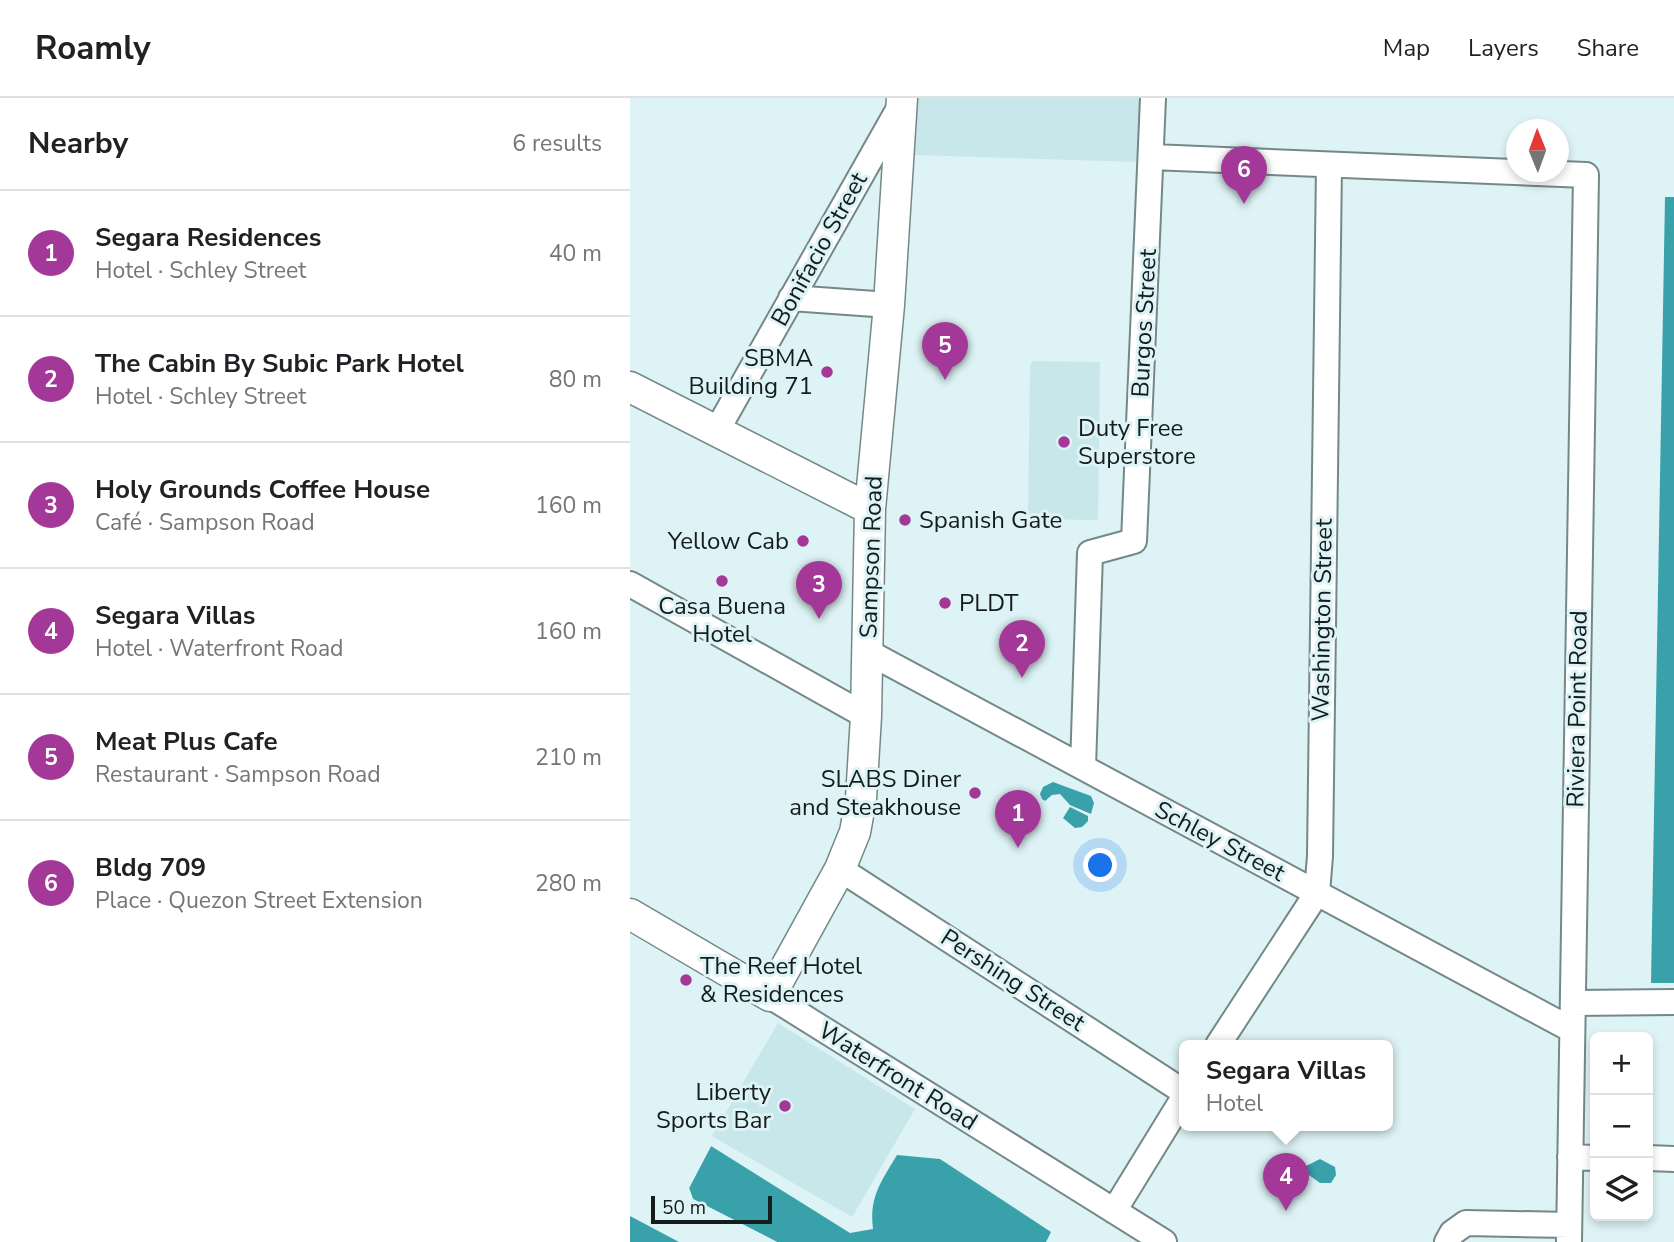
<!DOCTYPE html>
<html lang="en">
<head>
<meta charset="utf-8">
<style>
  :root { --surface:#fff; --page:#f6f6f6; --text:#202124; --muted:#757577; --line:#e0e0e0; --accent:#a43898 }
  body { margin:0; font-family:"Nunito Sans",sans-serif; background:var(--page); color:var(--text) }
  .controls { position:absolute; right:21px; bottom:21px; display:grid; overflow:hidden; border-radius:10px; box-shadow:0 4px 10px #0003 }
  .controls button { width:63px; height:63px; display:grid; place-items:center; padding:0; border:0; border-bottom:2px solid var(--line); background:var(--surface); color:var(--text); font:35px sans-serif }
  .compass { position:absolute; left:876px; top:21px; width:63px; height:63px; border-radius:50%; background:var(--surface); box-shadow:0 4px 10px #0003; rotate:359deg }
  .scale { position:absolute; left:21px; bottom:18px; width:121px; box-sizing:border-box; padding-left:7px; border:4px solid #141c1c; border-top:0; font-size:19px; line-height:24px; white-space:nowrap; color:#141c1c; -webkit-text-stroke:5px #ddf3f5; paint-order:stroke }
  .you { position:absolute; left:471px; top:768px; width:24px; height:24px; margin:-18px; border:5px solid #fff; border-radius:50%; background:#1a73e8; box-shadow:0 0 0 10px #1a73e833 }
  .badge { display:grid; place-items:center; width:46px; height:46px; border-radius:50%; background:var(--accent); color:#fff; font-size:23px; font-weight:700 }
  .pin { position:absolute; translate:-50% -58px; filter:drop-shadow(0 2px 4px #0008) }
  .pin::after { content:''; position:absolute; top:37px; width:24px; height:21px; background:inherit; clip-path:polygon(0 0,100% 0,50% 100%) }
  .popup { position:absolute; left:549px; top:942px; width:214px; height:91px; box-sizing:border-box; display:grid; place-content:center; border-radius:10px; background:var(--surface); filter:drop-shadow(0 2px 5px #0005); font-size:23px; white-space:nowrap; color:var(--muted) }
  .popup b { font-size:26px; color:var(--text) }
  .popup::after { content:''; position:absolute; left:50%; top:100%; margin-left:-14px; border:14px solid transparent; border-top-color:var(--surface) }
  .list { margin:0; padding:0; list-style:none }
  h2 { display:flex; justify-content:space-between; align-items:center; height:91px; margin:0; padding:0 28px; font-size:30px }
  h2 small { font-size:23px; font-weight:400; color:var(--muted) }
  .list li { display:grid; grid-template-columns:46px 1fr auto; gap:21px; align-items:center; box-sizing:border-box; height:126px; padding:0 28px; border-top:2px solid var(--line) }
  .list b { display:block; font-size:26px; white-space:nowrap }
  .list p { margin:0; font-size:23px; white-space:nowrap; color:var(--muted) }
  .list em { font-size:23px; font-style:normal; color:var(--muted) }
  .icon { flex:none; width:38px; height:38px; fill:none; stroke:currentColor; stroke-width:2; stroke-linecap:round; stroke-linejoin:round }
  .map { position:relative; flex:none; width:1044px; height:1144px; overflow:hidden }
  header { display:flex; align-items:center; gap:42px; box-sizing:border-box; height:98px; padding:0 35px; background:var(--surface); border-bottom:2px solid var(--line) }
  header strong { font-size:33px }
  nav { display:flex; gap:38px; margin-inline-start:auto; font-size:24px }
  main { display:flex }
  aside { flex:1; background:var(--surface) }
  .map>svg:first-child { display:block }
  .built { fill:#c8e7ea }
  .water { fill:#39a1aa }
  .pier { fill:#ddf3f5 }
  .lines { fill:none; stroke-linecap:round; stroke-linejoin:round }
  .minor-casing { stroke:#74888a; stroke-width:28 }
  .major-casing { stroke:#74888a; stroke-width:33 }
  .minor { stroke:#fff; stroke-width:24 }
  .major { stroke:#fff; stroke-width:30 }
  .poi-dot { fill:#a43898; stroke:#ddf3f5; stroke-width:2.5 }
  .labels { text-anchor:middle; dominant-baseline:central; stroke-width:6; stroke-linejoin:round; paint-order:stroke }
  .street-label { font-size:24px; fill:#141c1c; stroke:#ddf3f5 }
  .poi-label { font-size:24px; fill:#141c1c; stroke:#ddf3f5; text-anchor:end }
</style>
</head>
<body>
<header>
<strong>Roamly</strong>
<nav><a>Map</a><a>Layers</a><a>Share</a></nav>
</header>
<main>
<aside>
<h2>Nearby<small>6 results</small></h2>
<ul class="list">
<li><span class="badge">1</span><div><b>Segara Residences</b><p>Hotel · Schley Street</p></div><em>40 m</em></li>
<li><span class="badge">2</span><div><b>The Cabin By Subic Park Hotel</b><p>Hotel · Schley Street</p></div><em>80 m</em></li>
<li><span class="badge">3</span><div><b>Holy Grounds Coffee House</b><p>Café · Sampson Road</p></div><em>160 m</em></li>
<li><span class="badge">4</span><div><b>Segara Villas</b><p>Hotel · Waterfront Road</p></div><em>160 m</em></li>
<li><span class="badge">5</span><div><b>Meat Plus Cafe</b><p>Restaurant · Sampson Road</p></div><em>210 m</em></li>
<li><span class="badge">6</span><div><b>Bldg 709</b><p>Place · Quezon Street Extension</p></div><em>280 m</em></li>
</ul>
</aside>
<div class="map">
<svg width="1044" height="1144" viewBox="0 0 1044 1144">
  <rect width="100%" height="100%" fill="#ddf3f5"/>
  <path class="built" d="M 286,0 L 514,0 L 509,64 L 285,57 Z
    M 403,263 L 470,264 L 468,422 L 398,421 L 400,268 Z
    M 148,925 L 285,1011 L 222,1119 L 82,1038 Z"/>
  <path class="water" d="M 1035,99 L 1044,99 L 1044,885 L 1021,885 Z
    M 423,684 L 461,698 L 464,705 L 461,716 L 440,707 L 430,696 L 422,697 L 415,703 L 412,701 L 410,696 L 413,689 Z
    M 440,709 L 458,718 L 458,723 L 452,729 L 445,730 L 433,720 Z
    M 81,1048 L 220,1135 L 243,1131 C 239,1099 251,1084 267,1057 L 310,1061 L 421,1134 L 416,1144 L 147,1144 L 63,1101 L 59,1090 Z
    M 690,1061 L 705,1069 L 706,1077 L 701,1085 L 690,1085 L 672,1072 L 672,1070 Z
    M 0,1118 L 49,1144 L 0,1144 Z"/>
  <path class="pier" d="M 78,1046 L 81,1048 L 59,1090 L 63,1101 L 147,1144 L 139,1144 L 60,1103 L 56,1089 Z"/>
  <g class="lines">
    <g class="minor-casing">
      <path id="minor" d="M 522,59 L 956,77 L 939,1144
        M 161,200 L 259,207
        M 86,334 L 272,5
        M 0,486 L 236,618
        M 238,554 L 942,932
        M 453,669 L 460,455 L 504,443 L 523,0
        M 210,771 L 554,994
        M 140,898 L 534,1144
        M 943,905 L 1044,904
        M 588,947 L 687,795 L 690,758 L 699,68
        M 940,1059 L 965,1060
        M 1018,1060 L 1044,1061
        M 484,1113 L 554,999
        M 817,1144 L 822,1135 L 836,1125 L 939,1127"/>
    </g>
    <g class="major-casing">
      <path id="major" d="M 0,289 L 240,411
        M 0,816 L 140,898 L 210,771 L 225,734 L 231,701 L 236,618 L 240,411 L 259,207 L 272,0"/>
    </g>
    <use href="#minor" class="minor"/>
    <use href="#major" class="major"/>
  </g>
  <g class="poi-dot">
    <circle cx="197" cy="274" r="7"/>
    <circle cx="434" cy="344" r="7"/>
    <circle cx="275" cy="422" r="7"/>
    <circle cx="173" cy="443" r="7"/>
    <circle cx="92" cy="483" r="7"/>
    <circle cx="315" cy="505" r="7"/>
    <circle cx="345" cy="695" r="7"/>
    <circle cx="56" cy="882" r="7"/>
    <circle cx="155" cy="1008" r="7"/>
  </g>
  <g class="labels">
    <g class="street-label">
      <text transform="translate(189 151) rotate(-61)">Bonifacio Street</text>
      <text transform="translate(514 225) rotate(-87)">Burgos Street</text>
      <text transform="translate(241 459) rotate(-88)">Sampson Road</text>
      <text transform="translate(692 522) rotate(-89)">Washington Street</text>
      <text transform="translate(947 611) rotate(-89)">Riviera Point Road</text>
      <text transform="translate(590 743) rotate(28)">Schley Street</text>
      <text transform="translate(383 882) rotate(33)">Pershing Street</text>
      <text transform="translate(268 978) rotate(32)">Waterfront Road</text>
    </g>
    <g class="poi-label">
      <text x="183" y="260">SBMA<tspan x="183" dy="28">Building 71</tspan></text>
      <text x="448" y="330" text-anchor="start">Duty Free<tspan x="448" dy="28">Superstore</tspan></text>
      <text x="289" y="422" text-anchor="start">Spanish Gate</text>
      <text x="159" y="443">Yellow Cab</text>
      <text x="329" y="505" text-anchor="start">PLDT</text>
      <text x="92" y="508" text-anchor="middle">Casa Buena<tspan x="92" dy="28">Hotel</tspan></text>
      <text x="331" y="681">SLABS Diner<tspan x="331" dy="28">and Steakhouse</tspan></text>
      <text x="70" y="868" text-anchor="start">The Reef Hotel<tspan x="70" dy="28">&amp; Residences</tspan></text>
      <text x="141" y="994">Liberty<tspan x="141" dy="28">Sports Bar</tspan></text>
    </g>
  </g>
</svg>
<div class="controls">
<button>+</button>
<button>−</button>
<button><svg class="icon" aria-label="layers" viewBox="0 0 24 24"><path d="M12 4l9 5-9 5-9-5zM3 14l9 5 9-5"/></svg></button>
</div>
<svg class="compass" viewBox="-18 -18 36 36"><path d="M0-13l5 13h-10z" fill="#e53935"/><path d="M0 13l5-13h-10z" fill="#757577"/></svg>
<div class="scale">50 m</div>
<div class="you"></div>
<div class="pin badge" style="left:388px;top:750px">1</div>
<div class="pin badge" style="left:392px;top:580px">2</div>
<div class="pin badge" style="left:189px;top:521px">3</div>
<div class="pin badge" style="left:656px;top:1113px">4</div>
<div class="popup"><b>Segara Villas</b>Hotel</div>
<div class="pin badge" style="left:315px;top:282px">5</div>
<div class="pin badge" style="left:614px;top:106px">6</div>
</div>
</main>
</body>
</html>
